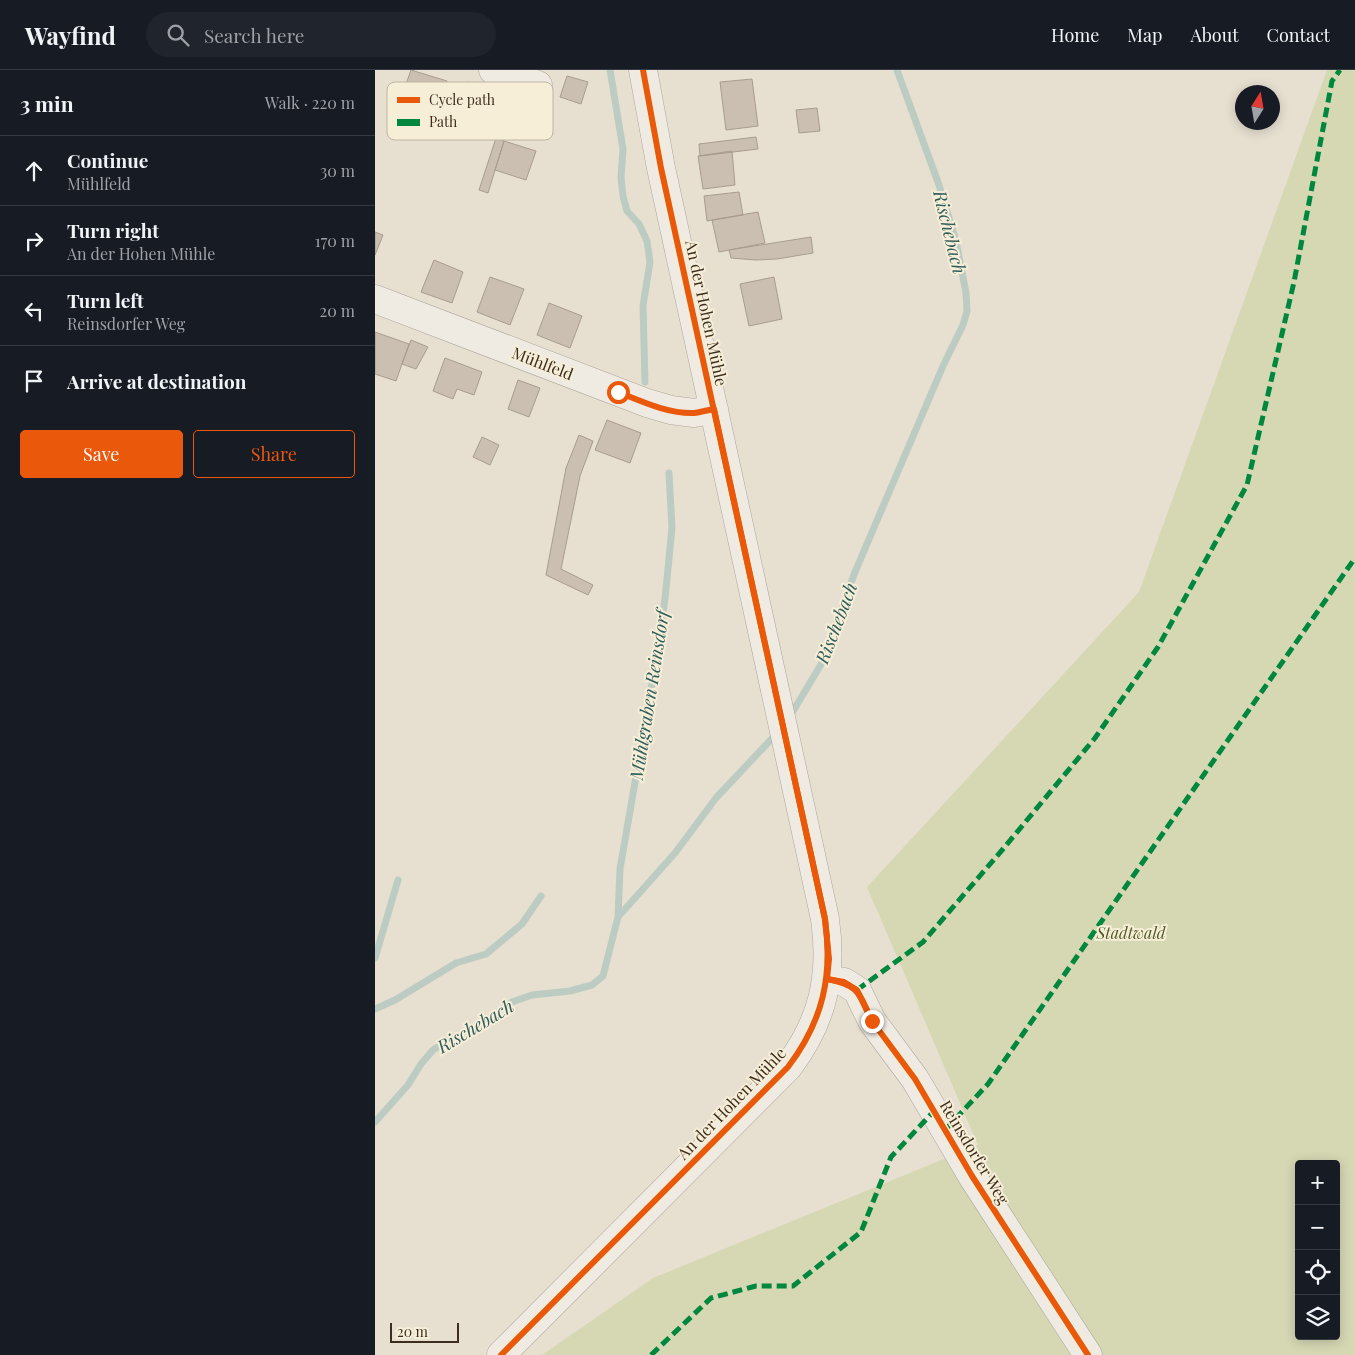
<!DOCTYPE html>
<html lang="en">
<head>
<meta charset="utf-8">
<style>
  :root { --surface:#171b24; --page:#20242c; --text:#f1f3f6; --muted:#9ea1a6; --line:#363941; --accent:#ea580c }
  body { margin:0; font-family:"Playfair Display",serif; background:var(--page); color:var(--text) }
  .controls { position:absolute; right:15px; bottom:15px; display:grid; overflow:hidden; border-radius:5px; box-shadow:0 2px 12px #0003 }
  .controls button { width:45px; height:45px; display:grid; place-items:center; padding:0; border:0; border-bottom:1px solid var(--line); background:var(--surface); color:var(--text); font:25px sans-serif }
  .compass { position:absolute; left:860px; top:15px; width:45px; height:45px; border-radius:50%; background:var(--surface); box-shadow:0 2px 12px #0003; rotate:11deg }
  .scale { position:absolute; left:15px; bottom:12px; width:69px; box-sizing:border-box; padding-left:5px; border:2px solid #3d2e20; border-top:0; font-size:14px; line-height:18px; white-space:nowrap; color:#3d2e20; -webkit-text-stroke:4px #f7eed8; paint-order:stroke }
  .stop { position:absolute; width:15px; height:15px; margin:-11px; border:4px solid #ea580c; border-radius:50%; background:#fff }
  .stop.end { background:#ea580c; border-color:#fff; box-shadow:0 1px 5px #0008 }
  .list { margin:0; padding:0; list-style:none }
  h2 { display:flex; justify-content:space-between; align-items:center; height:65px; margin:0; padding:0 20px; font-size:21px }
  h2 small { font-size:16px; font-weight:400; color:var(--muted) }
  .list li { display:grid; grid-template-columns:32px 1fr auto; gap:15px; align-items:center; box-sizing:border-box; height:70px; padding:0 20px; border-top:1px solid var(--line) }
  .list b { display:block; font-size:19px; white-space:nowrap }
  .list p { margin:0; font-size:16px; white-space:nowrap; color:var(--muted) }
  .list em { font-size:16px; font-style:normal; color:var(--muted) }
  .actions { display:flex; gap:10px; padding:15px 20px }
  .actions a { flex:1; padding:11px 0; border:1px solid var(--accent); border-radius:5px; text-align:center; font-size:18px; color:var(--accent) }
  .actions .main { background:var(--accent); color:#fff }
  .icon { flex:none; width:28px; height:28px; fill:none; stroke:currentColor; stroke-width:2; stroke-linecap:round; stroke-linejoin:round }
  .map { position:relative; flex:none; width:980px; height:1285px; overflow:hidden }
  header { display:flex; align-items:center; gap:30px; box-sizing:border-box; height:70px; padding:0 25px; background:var(--surface); border-bottom:1px solid var(--line) }
  header strong { font-size:24px }
  nav { display:flex; gap:28px; margin-inline-start:auto; font-size:18px }
  .search { width:350px; height:45px; background:var(--page); display:flex; align-items:center; gap:12px; box-sizing:border-box; padding:0 18px; border-radius:28px; color:var(--muted); font-size:19px }
  main { display:flex }
  aside { flex:1; background:var(--surface) }
  .map>svg:first-child { display:block }
  .green { fill:#d6d7b3; fill-rule:evenodd }
  .lines { fill:none; stroke-linecap:round; stroke-linejoin:round }
  .stream { stroke:#bcccc2; stroke-width:7 }
  .building { fill:#cbbfb2; stroke:#a89c90 }
  .minor-casing { stroke:#ada599; stroke-width:29 }
  .minor { stroke:#efebe3; stroke-width:28 }
  .quiet { stroke:#00873e; stroke-width:5; stroke-dasharray:10 5; stroke-linecap:butt }
  .cycleway-casing { stroke:#f7eed8; stroke-width:9 }
  .cycleway { stroke:#e8590c; stroke-width:6 }
  .route { stroke:#ea580c; stroke-width:6 }
  .labels { text-anchor:middle; dominant-baseline:central; stroke-width:4; stroke-linejoin:round; paint-order:stroke }
  .street-label { font-size:16px; fill:#3d2e20; stroke:#f7eed8 }
  .park-label { font-size:16px; font-style:italic; fill:#4d5a26; stroke:#f7eed8 }
  .water-label { font-size:18px; font-style:italic; fill:#2f5d5a; stroke:#f7eed8 }
  .key { fill:#f7eed8; stroke:#bfb4a1; stroke-width:1 }
  .key-label { font-size:14px; fill:#3d2e20 }
</style>
</head>
<body>
<header>
<strong>Wayfind</strong>
<div class="search"><svg class="icon" aria-label="search" viewBox="0 0 24 24"><circle cx="10" cy="10" r="6"/><path d="M15 15l6 6"/></svg>Search here</div>
<nav><a>Home</a><a>Map</a><a>About</a><a>Contact</a></nav>
</header>
<main>
<aside>
<h2>3 min<small>Walk · 220 m</small></h2>
<ul class="list">
<li><svg class="icon" aria-label="ahead" viewBox="0 0 24 24"><path d="M12 20V5M6 11l6-6 6 6"/></svg><div><b>Continue</b><p>Mühlfeld</p></div><em>30 m</em></li>
<li><svg class="icon" aria-label="right" viewBox="0 0 24 24"><path d="M7 20v-9h11M14 6l5 5-5 5"/></svg><div><b>Turn right</b><p>An der Hohen Mühle</p></div><em>170 m</em></li>
<li><svg class="icon" aria-label="left" viewBox="0 0 24 24"><path d="M17 20v-9H6M10 6l-5 5 5 5"/></svg><div><b>Turn left</b><p>Reinsdorfer Weg</p></div><em>20 m</em></li>
<li><svg class="icon" aria-label="arrive" viewBox="0 0 24 24"><path d="M6 21V4h12l-3 4 3 4H6"/></svg><div><b>Arrive at destination</b></div></li>
</ul>
<div class="actions"><a class="main">Save</a><a>Share</a></div>
</aside>
<div class="map">
<svg width="980" height="1285" viewBox="0 0 980 1285">
  <rect width="100%" height="100%" fill="#e7e0d1"/>
  <path class="green" d="M 952,0 L 980,0 L 980,1285 L 167,1285 L 278,1208 L 603,1075 L 492,817 L 764,522 ZM 924,1094 L 961,1094 L 961,1266 L 924,1266 Z"/>
  <g class="lines">
    <path class="stream" d="M 235,0 L 248,79 L 246,107 L 248,126 L 252,141 L 264,154 L 272,171 L 275,192 L 268,236 L 270,312
      M 414,648 L 448,591 L 480,502 L 568,296 L 588,255 L 592,241 L 591,223 L 581,171 L 564,115 L 522,0
      M 243,847 L 245,799 L 279,602 L 290,529 L 297,458 L 294,403
      M 0,888 L 23,810
      M 0,939 L 20,930 L 81,893 L 111,884 L 147,854 L 166,826
      M 0,1052 L 33,1015 L 46,994 L 58,980 L 74,970 L 99,960 L 137,932 L 157,925 L 195,921 L 217,915 L 228,906 L 243,847 L 300,783 L 341,728 L 403,662"/>
  </g>
  <path class="building" d="M 36,0 L 72,11 L 63,38 L 55,35 L 48,55 L 20,45 Z
    M 192,6 L 213,12 L 206,34 L 185,27 Z
    M 377,9 L 383,56 L 351,60 L 345,12 Z
    M 92,12 L 112,19 L 105,38 L 85,30 Z
    M 442,38 L 445,61 L 424,63 L 421,40 Z
    M 381,67 L 383,79 L 325,86 L 324,74 Z
    M 121,68 L 129,71 L 113,123 L 104,120 Z
    M 129,71 L 161,81 L 151,110 L 120,100 Z
    M 357,81 L 360,115 L 328,119 L 323,86 Z
    M 364,122 L 368,145 L 332,151 L 329,126 Z
    M 383,142 L 390,173 L 344,182 L 337,150 Z
    M 0,162 L 8,165 L 0,185 Z
    M 436,167 L 438,183 L 402,189 L 381,190 L 356,188 L 354,180 Z
    M 59,190 L 88,202 L 77,233 L 46,222 Z
    M 115,207 L 149,219 L 135,255 L 102,242 Z
    M 399,207 L 407,249 L 374,256 L 365,214 Z
    M 174,233 L 207,246 L 195,278 L 162,265 Z
    M 0,262 L 34,274 L 21,311 L 0,304 Z
    M 36,270 L 53,277 L 41,299 L 27,294 Z
    M 70,288 L 107,302 L 99,325 L 82,319 L 78,329 L 58,321 Z
    M 143,310 L 165,318 L 154,347 L 133,339 Z
    M 232,350 L 266,363 L 255,393 L 220,380 Z
    M 204,365 L 218,371 L 205,406 L 186,499 L 218,515 L 213,525 L 171,505 L 191,398 Z
    M 107,367 L 124,375 L 115,395 L 98,387 Z"/>
  <g class="lines">
    <g class="minor-casing">
      <path id="minor" d="M 118,0 L 163,15
        M 0,229 L 272,333 L 296,340 L 319,343 L 339,339
        M 452,909 L 469,912 L 482,920 L 497,951 L 540,1009 L 597,1106 L 713,1285
        M 126,1285 L 413,997 C 448,951 458,906 450,849 L 286,98 L 268,0"/>
    </g>
    <use href="#minor" class="minor"/>
    <path class="quiet" d="M 482,920 L 548,872 L 628,779 L 720,668 L 783,577 L 872,415 L 919,212 L 957,11 L 965,0
      M 570,1060 L 613,1014 L 980,488
      M 276,1285 L 336,1228 L 381,1216 L 418,1216 L 486,1162 L 516,1087 L 559,1041"/>
    <g class="cycleway-casing">
      <path id="cycleway" d="M 452,909 L 469,912 L 482,920 L 497,951 L 540,1009 L 597,1106 L 713,1285
        M 126,1285 L 413,997 C 448,951 458,906 450,849 L 286,98 L 268,0"/>
    </g>
    <use href="#cycleway" class="cycleway"/>
  </g>
  <g class="lines">
    <path class="route" d="M 243,322 C 266,331 293,344 319,343 C 326,342 333,340 339,339 L 450,849 L 454,889 L 452,909 C 485,915 484,924 497,951"/>
  </g>
  <g class="labels">
    <g class="street-label">
      <text transform="translate(332 243) rotate(78)">An der Hohen Mühle</text>
      <text transform="translate(168 293) rotate(21)">Mühlfeld</text>
      <text transform="translate(356 1033) rotate(-46)">An der Hohen Mühle</text>
      <text transform="translate(600 1082) rotate(59)">Reinsdorfer Weg</text>
    </g>
    <g class="park-label">
      <text x="756" y="862">Stadtwald</text>
    </g>
    <g class="water-label">
      <text transform="translate(575 162) rotate(76)">Rischebach</text>
      <text transform="translate(461 553) rotate(-69)">Rischebach</text>
      <text transform="translate(274 625) rotate(-81)">Mühlgraben Reinsdorf</text>
      <text transform="translate(100 956) rotate(-31)">Rischebach</text>
    </g>
  </g>
  <rect x="12" y="12" width="166" height="58" rx="8" class="key"/>
  <rect x="22" y="27" width="23" height="6" fill="#e8590c"/>
  <rect x="22" y="49" width="23" height="7" fill="#00873e"/>
  <g class="key-label">
    <text x="54" y="35">Cycle path</text>
    <text x="54" y="57">Path</text>
  </g>
</svg>
<div class="controls">
<button>+</button>
<button>−</button>
<button><svg class="icon" aria-label="locate" viewBox="0 0 24 24"><circle cx="12" cy="12" r="6"/><path d="M12 2v4M12 18v4M2 12h4M18 12h4"/></svg></button>
<button><svg class="icon" aria-label="layers" viewBox="0 0 24 24"><path d="M12 4l9 5-9 5-9-5zM3 14l9 5 9-5"/></svg></button>
</div>
<svg class="compass" viewBox="-18 -18 36 36"><path d="M0-13l5 13h-10z" fill="#e53935"/><path d="M0 13l5-13h-10z" fill="#9ea1a6"/></svg>
<div class="scale">20 m</div>
<div class="stop" style="left:243px;top:322px"></div>
<div class="stop end" style="left:497px;top:951px"></div>
</div>
</main>
</body>
</html>
